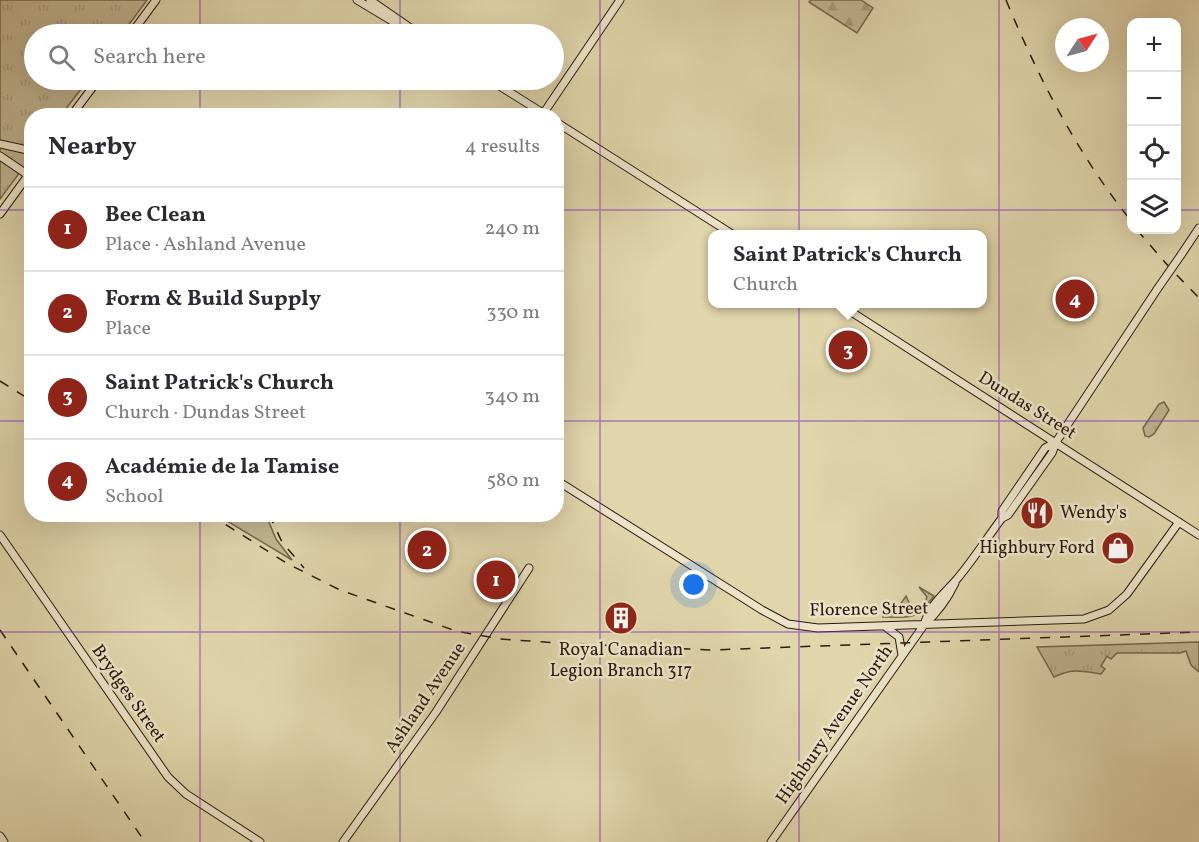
<!DOCTYPE html>
<html lang="en">
<head>
<meta charset="utf-8">
<style>
  :root { --surface:#fff; --page:#f2f2f3; --text:#2b2b33; --muted:#7c7c81; --line:#e1e1e2; --accent:#8f2418 }
  body { margin:0; font-family:Vollkorn,serif; background:var(--page); color:var(--text) }
  .controls { position:absolute; right:18px; top:18px; display:grid; overflow:hidden; border-radius:12px; box-shadow:0 6px 24px #0002 }
  .controls button { width:54px; height:54px; display:grid; place-items:center; padding:0; border:0; border-bottom:2px solid var(--line); background:var(--surface); color:var(--text); font:30px sans-serif }
  .compass { position:absolute; left:1055px; top:18px; width:54px; height:54px; border-radius:50%; background:var(--surface); box-shadow:0 6px 24px #0002; rotate:54deg }
  .you { position:absolute; left:694px; top:585px; width:21px; height:21px; margin:-15px; border:4px solid #fff; border-radius:50%; background:#1a73e8; box-shadow:0 0 0 9px #1a73e833 }
  .badge { display:grid; place-items:center; width:39px; height:39px; border-radius:50%; background:var(--accent); color:#fff; font-size:20px; font-weight:700 }
  .pin { position:absolute; translate:-50% -50%; border:3px solid #fff; box-shadow:0 2px 6px #0006 }
  .popup { position:absolute; left:708px; top:230px; width:279px; height:78px; box-sizing:border-box; display:grid; place-content:center; border-radius:12px; background:var(--surface); filter:drop-shadow(0 2px 4px #0005); font-size:20px; white-space:nowrap; color:var(--muted) }
  .popup b { font-size:22px; color:var(--text) }
  .popup::after { content:''; position:absolute; left:50%; top:100%; margin-left:-12px; border:12px solid transparent; border-top-color:var(--surface) }
  .list { margin:0; padding:0; list-style:none }
  h2 { display:flex; justify-content:space-between; align-items:center; height:78px; margin:0; padding:0 24px; font-size:26px }
  h2 small { font-size:20px; font-weight:400; color:var(--muted) }
  .list li { display:grid; grid-template-columns:39px 1fr auto; gap:18px; align-items:center; box-sizing:border-box; height:84px; padding:0 24px; border-top:2px solid var(--line) }
  .list b { display:block; font-size:22px; white-space:nowrap }
  .list p { margin:0; font-size:20px; white-space:nowrap; color:var(--muted) }
  .list em { font-size:20px; font-style:normal; color:var(--muted) }
  .icon { flex:none; width:33px; height:33px; fill:none; stroke:currentColor; stroke-width:2; stroke-linecap:round; stroke-linejoin:round }
  .map { position:relative; flex:none; width:1199px; height:842px; overflow:hidden }
  .search { position:absolute; background:var(--surface); box-shadow:0 6px 24px #0002; left:24px; top:24px; width:540px; height:66px; display:flex; align-items:center; gap:15px; box-sizing:border-box; padding:0 21px; border-radius:33px; color:var(--muted); font-size:22px }
  .panel { position:absolute; background:var(--surface); box-shadow:0 6px 24px #0002; left:24px; top:108px; width:540px; height:414px; border-radius:24px }
  .map>svg:first-child { display:block }
  .grass { fill:url(#grass-tufts); stroke:#76664f; stroke-width:1.5 }
  .forest { fill:url(#forest-firs); stroke:#76664f; stroke-width:1.5 }
  .lines { fill:none; stroke-linecap:round; stroke-linejoin:round }
  .secondary-casing { stroke:#2b180d; stroke-width:9 }
  .secondary { stroke:#ece4c9; stroke-width:7 }
  .rail { stroke:#2b180d; stroke-width:1.5; stroke-dasharray:10 10; stroke-linecap:butt }
  .secondary-bridge-casing { stroke:#2b180d; stroke-width:9; stroke-linecap:butt }
  .secondary-bridge { stroke:#ece4c9; stroke-width:7 }
  .grid { fill:none; stroke:#7b2cbf; stroke-width:1.5; stroke-opacity:0.55 }
  .labels { text-anchor:middle; dominant-baseline:central; stroke-width:5; stroke-linejoin:round; paint-order:stroke }
  .street-label { font-size:18px; fill:#2b180d; stroke:#ece4c9 }
  .poi-label { font-size:18px; fill:#2b180d; stroke:#ece4c9; text-anchor:start }
</style>
</head>
<body>
<div class="map">
<svg width="1199" height="842" viewBox="0 0 1199 842">
  <defs>
    <pattern id="grass-tufts" width="24" height="20" patternUnits="userSpaceOnUse" patternTransform="scale(1.5)"><rect width="24" height="20" fill="#c2b591"/><path d="M3 7l-1-3M5 7V3M7 7l1-3M15 17l-1-3M17 17v-4M19 17l1-3" fill="none" stroke="#a79b7c"/></pattern>
    <pattern id="forest-firs" width="22" height="20" patternUnits="userSpaceOnUse" patternTransform="scale(1.5)"><rect width="22" height="20" fill="#c2b591"/><path d="M5 1l3.5 6h-7zM16 11l3.5 6h-7z" fill="#a79b7c"/></pattern>
  </defs>
  <rect width="100%" height="100%" fill="#e1d5ac"/>
  <filter id="stains"><feTurbulence type="fractalNoise" baseFrequency=".00333" numOctaves="4"/><feColorMatrix values="0 0 0 0 .2 0 0 0 0 .09 0 0 0 0 .02 0 0 0 .5 -.17"/></filter>
  <radialGradient id="worn" r=".72"><stop offset=".6" stop-color="#630" stop-opacity="0"/><stop offset="1" stop-color="#630" stop-opacity=".3"/></radialGradient>
  <path class="grass" d="M 0,0 L 147,0 L 122,34 L 34,34 L 34,80 L 88,80 L 61,115 L 32,116 L 31,163 L 23,168 L 0,199 Z
    M 1164,402 L 1169,410 L 1154,434 L 1149,437 L 1145,436 L 1143,428 L 1159,404 Z
    M 217,515 L 266,515 L 276,539 L 292,560 Z
    M 919,587 L 934,596 C 915,621 913,617 883,617 L 886,610 L 893,615 L 906,596 C 911,609 921,617 927,597 Z
    M 1199,642 L 1199,672 L 1191,665 L 1186,651 L 1180,653 L 1117,653 L 1111,659 L 1107,656 L 1101,666 L 1105,669 L 1101,674 C 1081,671 1074,668 1054,677 L 1037,647 Z"/>
  <path class="forest" d="M 811,0 L 861,0 L 873,8 L 857,33 L 809,2 Z"/>
  <g class="lines">
    <g class="secondary-casing">
      <path id="secondary" d="M 357,0 L 402,27 L 406,26
        M 370,0 L 419,34
        M 131,34 L 156,0
        M 490,80 L 546,115
        M 543,114 L 620,0
        M 71,116 L 98,80
        M 556,122 L 732,234
        M 0,144 L 32,151
        M 0,156 L 28,175
        M 0,214 L 32,170
        M 1181,255 L 1199,228
        M 839,304 L 1199,535
        M 556,480 L 762,610 L 788,624 L 818,628 L 1084,619 L 1109,610 L 1127,594 L 1179,522
        M 1002,518 L 1002,511 L 1045,448 L 1056,442
        M 0,535 L 168,777 L 186,794 L 260,842
        M 924,625 C 930,604 944,594 957,579 C 973,560 987,538 1002,518 L 1008,515 L 1052,453 L 1056,442 L 1158,288
        M 887,628 L 899,637 L 902,655
        M 0,836 L 4,842
        M 343,842 L 436,712 L 529,568
        M 771,842 L 924,625 C 938,612 947,600 955,583"/>
    </g>
    <use href="#secondary" class="secondary"/>
    <path class="rail" d="M 1006,0 C 1039,79 1078,155 1132,222
      M 1137,230 L 1170,268 L 1199,298
      M 0,381 L 32,401
      M 209,514 L 288,564 L 340,590 L 456,631 L 500,639 L 573,644 L 712,650 L 1199,632
      M 269,514 L 282,542 L 304,568
      M 0,630 L 145,842"/>
    <g class="secondary-bridge-casing">
      <path id="secondary-bridge" d="M 1158,288 L 1181,255"/>
    </g>
    <use href="#secondary-bridge" class="secondary-bridge"/>
  </g>
  <path class="grid" d="M 200,0 L 200,34M 400,0 L 400,34M 600,0 L 600,842M 799,0 L 799,842M 999,0 L 999,842M 200,80 L 200,116M 400,80 L 400,116M 0,210 L 32,210M 556,210 L 1132,210M 1176,210 L 1199,210M 0,421 L 32,421M 556,421 L 1199,421M 200,514 L 200,842M 400,514 L 400,842M 0,632 L 1199,632"/>
  <defs>
    <g id="restaurant-disc" transform="scale(1.725)"><circle r="9.5" fill="#8f2418" stroke="#ece4c9"/><path d="M-5-6h1v4h1v-4h1v4h1v-4h1v5L-1.5 .5V6h-2V.5L-5-1ZM5-6V6H3V1.5H1.5Q1.5-4 5-6Z" fill="#fff"/></g>
    <g id="shop-disc" transform="scale(1.725)"><circle r="9.5" fill="#8f2418" stroke="#ece4c9"/><path d="M-5-2.5h2.3a2.7 3.5 0 0 1 5.4 0H5L5.5 6h-11ZM-1.5-2.5h3a1.5 2.3 0 0 0-3 0Z" fill="#fff"/></g>
    <g id="building-disc" transform="scale(1.725)"><circle r="9.5" fill="#8f2418" stroke="#ece4c9"/><path d="M-4-6H4V6H1V3H-1V6H-4ZM-2.5-4.3h1.7v1.8h-1.7ZM.8-4.3h1.7v1.8H.8ZM-2.5-1h1.7V.8h-1.7ZM.8-1h1.7V.8H.8Z" fill="#fff"/></g>
  </defs>
  <g fill-rule="evenodd">
    <use href="#restaurant-disc" x="1037" y="513"/>
    <use href="#shop-disc" x="1118" y="548"/>
    <use href="#building-disc" x="621" y="618"/>
  </g>
  <g class="labels">
    <g class="street-label">
      <text transform="translate(1027 406) rotate(32)">Dundas Street</text>
      <text transform="translate(869 610) rotate(-1)">Florence Street</text>
      <text transform="translate(128 694) rotate(55)">Brydges Street</text>
      <text transform="translate(426 698) rotate(-56)">Ashland Avenue</text>
      <text transform="translate(835 725) rotate(-55)">Highbury Avenue North</text>
    </g>
    <g class="poi-label">
      <text x="1060" y="513">Wendy's</text>
      <text x="1095" y="548" text-anchor="end">Highbury Ford</text>
      <text x="621" y="650" text-anchor="middle">Royal Canadian<tspan x="621" dy="21">Legion Branch 317</tspan></text>
    </g>
  </g>
  <rect width="100%" height="100%" filter="url(#stains)"/>
  <rect width="100%" height="100%" fill="url(#worn)"/>
</svg>
<div class="controls">
<button>+</button>
<button>−</button>
<button><svg class="icon" aria-label="locate" viewBox="0 0 24 24"><circle cx="12" cy="12" r="6"/><path d="M12 2v4M12 18v4M2 12h4M18 12h4"/></svg></button>
<button><svg class="icon" aria-label="layers" viewBox="0 0 24 24"><path d="M12 4l9 5-9 5-9-5zM3 14l9 5 9-5"/></svg></button>
</div>
<svg class="compass" viewBox="-18 -18 36 36"><path d="M0-13l5 13h-10z" fill="#e53935"/><path d="M0 13l5-13h-10z" fill="#7c7c81"/></svg>
<div class="you"></div>
<div class="pin badge" style="left:496px;top:580px">1</div>
<div class="pin badge" style="left:427px;top:550px">2</div>
<div class="pin badge" style="left:848px;top:350px">3</div>
<div class="popup"><b>Saint Patrick's Church</b>Church</div>
<div class="pin badge" style="left:1075px;top:299px">4</div>
<div class="search"><svg class="icon" aria-label="search" viewBox="0 0 24 24"><circle cx="10" cy="10" r="6"/><path d="M15 15l6 6"/></svg>Search here</div>
<section class="panel">
<h2>Nearby<small>4 results</small></h2>
<ul class="list">
<li><span class="badge">1</span><div><b>Bee Clean</b><p>Place · Ashland Avenue</p></div><em>240 m</em></li>
<li><span class="badge">2</span><div><b>Form &amp; Build Supply</b><p>Place</p></div><em>330 m</em></li>
<li><span class="badge">3</span><div><b>Saint Patrick's Church</b><p>Church · Dundas Street</p></div><em>340 m</em></li>
<li><span class="badge">4</span><div><b>Académie de la Tamise</b><p>School</p></div><em>580 m</em></li>
</ul>
</section>
</div>
</body>
</html>
